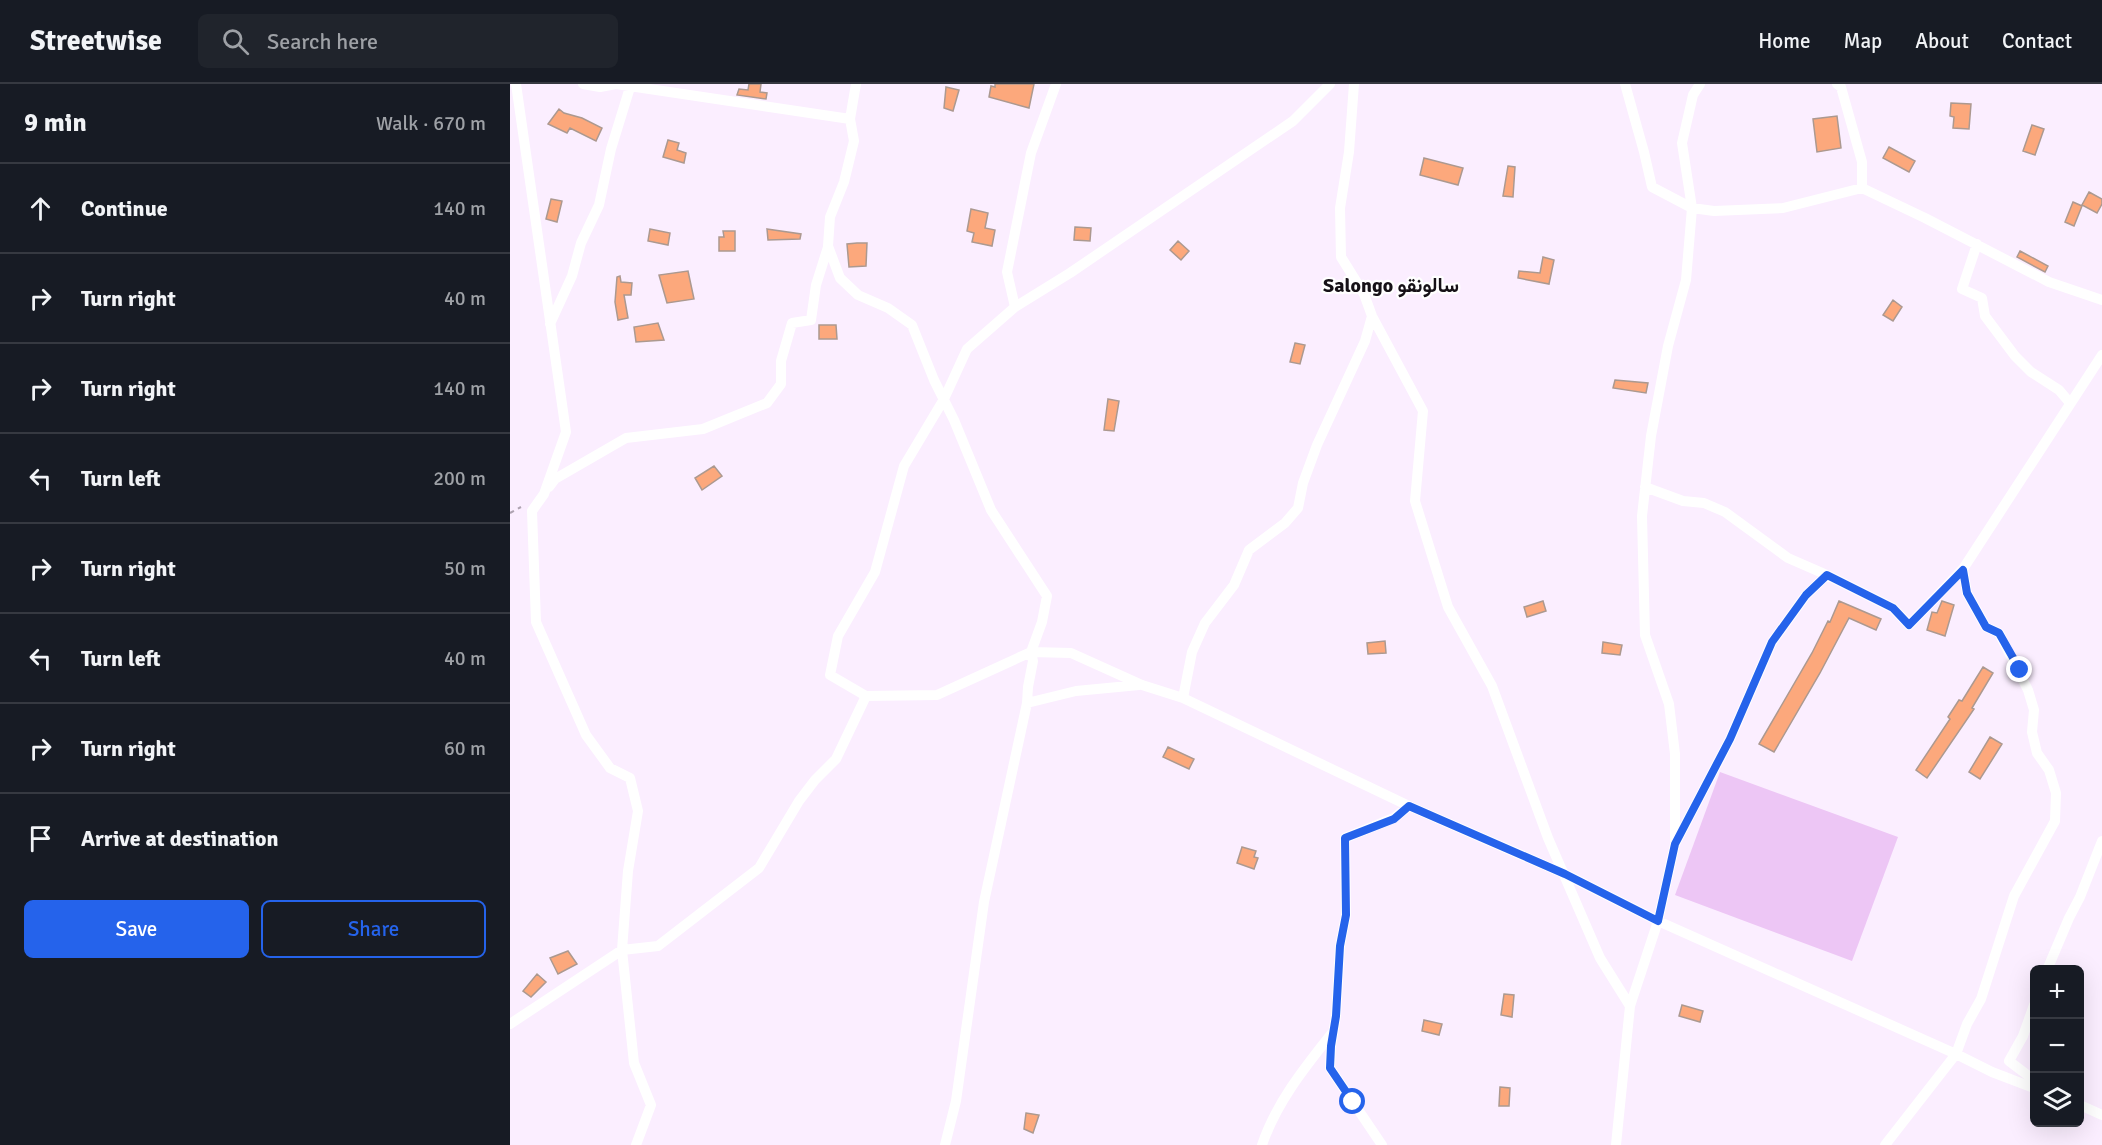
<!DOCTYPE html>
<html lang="en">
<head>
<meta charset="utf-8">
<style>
  :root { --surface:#171b24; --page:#20242c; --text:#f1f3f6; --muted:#9ea1a6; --line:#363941; --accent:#2563eb }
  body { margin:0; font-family:Signika,Vazirmatn,sans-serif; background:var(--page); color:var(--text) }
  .controls { position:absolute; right:18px; bottom:18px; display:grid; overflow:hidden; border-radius:9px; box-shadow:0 6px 24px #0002 }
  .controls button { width:54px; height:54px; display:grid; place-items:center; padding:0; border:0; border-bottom:2px solid var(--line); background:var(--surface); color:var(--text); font:30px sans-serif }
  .stop { position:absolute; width:18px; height:18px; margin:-14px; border:4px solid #2563eb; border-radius:50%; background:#fff }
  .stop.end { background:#2563eb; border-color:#fff; box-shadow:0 2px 6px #0008 }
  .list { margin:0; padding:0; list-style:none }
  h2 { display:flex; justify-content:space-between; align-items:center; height:78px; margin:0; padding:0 24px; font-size:26px }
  h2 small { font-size:20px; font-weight:400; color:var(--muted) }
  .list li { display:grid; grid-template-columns:39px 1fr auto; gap:18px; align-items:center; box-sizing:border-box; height:90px; padding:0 24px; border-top:2px solid var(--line) }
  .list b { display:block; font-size:22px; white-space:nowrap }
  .list em { font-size:20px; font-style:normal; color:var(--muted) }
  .actions { display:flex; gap:12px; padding:18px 24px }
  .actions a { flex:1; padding:14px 0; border:2px solid var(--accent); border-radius:9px; text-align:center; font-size:21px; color:var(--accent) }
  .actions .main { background:var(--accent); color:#fff }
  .icon { flex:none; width:33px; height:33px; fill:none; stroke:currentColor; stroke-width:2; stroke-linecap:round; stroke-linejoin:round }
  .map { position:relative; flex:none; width:1592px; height:1061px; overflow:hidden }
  header { display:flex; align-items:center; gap:36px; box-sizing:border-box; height:84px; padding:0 30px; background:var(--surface); border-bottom:2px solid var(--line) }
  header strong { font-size:28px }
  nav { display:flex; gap:33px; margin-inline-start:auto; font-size:21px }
  .search { width:420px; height:54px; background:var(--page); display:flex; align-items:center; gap:15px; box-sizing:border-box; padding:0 21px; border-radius:9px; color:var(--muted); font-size:22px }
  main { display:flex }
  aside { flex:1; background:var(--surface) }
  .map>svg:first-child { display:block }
  .green { fill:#edc6f5 }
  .building { fill:#fca87c; stroke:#ac9990; stroke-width:1.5 }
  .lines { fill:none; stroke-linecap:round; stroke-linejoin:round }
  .path { stroke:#aea3b1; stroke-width:2; stroke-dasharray:4.5 4.5; stroke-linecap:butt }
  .street { stroke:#fff; stroke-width:10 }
  .route { stroke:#2563eb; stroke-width:8 }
  .labels { text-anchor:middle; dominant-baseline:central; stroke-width:4.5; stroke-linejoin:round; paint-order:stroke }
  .quarter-label { font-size:20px; font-weight:bold; fill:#161117; stroke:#fff }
</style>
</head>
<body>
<header>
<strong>Streetwise</strong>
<div class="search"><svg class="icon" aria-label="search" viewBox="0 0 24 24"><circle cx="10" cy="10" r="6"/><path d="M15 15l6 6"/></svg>Search here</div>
<nav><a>Home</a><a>Map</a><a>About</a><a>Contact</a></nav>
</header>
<main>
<aside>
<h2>9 min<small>Walk · 670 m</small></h2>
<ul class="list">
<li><svg class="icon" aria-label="ahead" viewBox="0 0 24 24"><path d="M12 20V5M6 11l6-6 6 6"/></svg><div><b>Continue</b></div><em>140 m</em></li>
<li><svg class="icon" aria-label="right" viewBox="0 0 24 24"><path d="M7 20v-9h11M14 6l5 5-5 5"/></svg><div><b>Turn right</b></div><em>40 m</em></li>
<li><svg class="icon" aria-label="right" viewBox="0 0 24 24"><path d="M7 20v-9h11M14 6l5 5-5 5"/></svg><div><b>Turn right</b></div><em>140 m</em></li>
<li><svg class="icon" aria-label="left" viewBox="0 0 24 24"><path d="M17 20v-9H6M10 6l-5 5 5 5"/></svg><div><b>Turn left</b></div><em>200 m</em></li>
<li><svg class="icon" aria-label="right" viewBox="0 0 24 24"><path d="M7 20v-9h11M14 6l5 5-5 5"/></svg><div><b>Turn right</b></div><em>50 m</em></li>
<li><svg class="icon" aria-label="left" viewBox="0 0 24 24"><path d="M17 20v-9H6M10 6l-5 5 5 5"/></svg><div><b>Turn left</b></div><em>40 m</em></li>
<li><svg class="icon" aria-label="right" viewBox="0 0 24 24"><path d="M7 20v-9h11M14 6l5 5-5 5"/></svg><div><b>Turn right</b></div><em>60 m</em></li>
<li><svg class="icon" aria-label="arrive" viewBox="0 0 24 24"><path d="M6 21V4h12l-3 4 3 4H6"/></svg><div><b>Arrive at destination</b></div></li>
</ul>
<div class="actions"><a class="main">Save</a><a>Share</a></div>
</aside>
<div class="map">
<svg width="1592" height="1061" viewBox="0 0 1592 1061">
  <rect width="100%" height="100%" fill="#fbeeff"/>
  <path class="green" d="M 1210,688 L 1388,753 L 1342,877 L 1165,811 Z"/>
  <path class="building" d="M 239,0 L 251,0 L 250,8 L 257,9 L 256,15 L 227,11 L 229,5 L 238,6 Z
    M 485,0 L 524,0 L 519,24 L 479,13 L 481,2 L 485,3 Z
    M 436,3 L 449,6 L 443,27 L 434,24 Z
    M 1441,19 L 1461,20 L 1459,45 L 1443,44 L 1444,33 L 1440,32 Z
    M 49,25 L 54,29 L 72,34 L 92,44 L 86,57 L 60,44 L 57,49 L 38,40 Z
    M 1327,32 L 1331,64 L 1307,68 L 1303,35 Z
    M 1522,41 L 1534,45 L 1525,71 L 1513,67 Z
    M 158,56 L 169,59 L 167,66 L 176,69 L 174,79 L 153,73 Z
    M 1379,63 L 1405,77 L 1399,88 L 1373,74 Z
    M 914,74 L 953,84 L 948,101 L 910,91 Z
    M 998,82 L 1005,83 L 1003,113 L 993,112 Z
    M 1579,108 L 1592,115 L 1592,120 L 1587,129 L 1572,121 Z
    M 41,115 L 52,117 L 47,138 L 36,135 Z
    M 1563,118 L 1572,122 L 1564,142 L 1555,138 Z
    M 461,125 L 478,129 L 475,144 L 485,146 L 482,162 L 462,158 L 464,149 L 457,147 Z
    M 565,143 L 581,144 L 580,157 L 564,156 Z
    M 140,145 L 160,149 L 158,161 L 138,157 Z
    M 257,145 L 291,150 L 290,155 L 258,156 Z
    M 213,147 L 225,147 L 225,167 L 209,167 L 209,153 L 214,153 Z
    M 668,157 L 679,167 L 671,176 L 660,166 Z
    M 347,159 L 357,159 L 356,182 L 339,183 L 337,160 Z
    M 1510,167 L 1538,182 L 1535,188 L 1507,173 Z
    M 1033,173 L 1044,176 L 1039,200 L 1008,194 L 1009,187 L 1030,189 Z
    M 178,187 L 184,215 L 157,219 L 149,191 Z
    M 110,192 L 111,198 L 122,199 L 121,211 L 114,211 L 118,234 L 108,236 L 105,218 L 107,193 Z
    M 1383,216 L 1392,223 L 1383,237 L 1373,231 Z
    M 148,239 L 154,256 L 126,258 L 124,243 Z
    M 309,241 L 326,241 L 327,255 L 309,255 Z
    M 785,259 L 795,261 L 790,280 L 780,278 Z
    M 1105,296 L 1138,299 L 1136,309 L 1103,304 Z
    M 598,315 L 609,317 L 604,347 L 594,346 Z
    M 204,382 L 212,392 L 192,406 L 185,394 Z
    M 1033,517 L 1036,527 L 1017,533 L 1014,523 Z
    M 1329,517 L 1371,535 L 1366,546 L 1339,534 L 1310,589 L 1264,668 L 1249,660 L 1302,569 L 1318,537 L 1320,538 Z
    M 1432,517 L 1444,521 L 1435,552 L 1417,546 L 1422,528 L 1427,529 Z
    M 875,557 L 876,569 L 858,570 L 857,559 Z
    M 1093,558 L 1112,561 L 1110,571 L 1092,569 Z
    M 1473,583 L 1483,589 L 1462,624 L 1464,625 L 1417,694 L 1406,686 L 1440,635 L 1438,633 L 1449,616 L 1452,617 Z
    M 1480,653 L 1492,660 L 1470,695 L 1459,688 Z
    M 658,663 L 684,675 L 679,685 L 653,673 Z
    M 732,763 L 746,767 L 744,773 L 748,774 L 744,785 L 727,779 Z
    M 58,867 L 67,880 L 48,890 L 40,874 Z
    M 27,890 L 36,898 L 21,913 L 13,907 Z
    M 994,910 L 1004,911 L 1002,933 L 991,931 Z
    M 1172,921 L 1193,927 L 1190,938 L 1169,932 Z
    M 914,936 L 932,940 L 929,951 L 912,947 Z
    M 990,1003 L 1000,1004 L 999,1022 L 989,1022 Z
    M 516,1029 L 529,1031 L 523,1049 L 514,1045 Z"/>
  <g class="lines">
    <path class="path" d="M 0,429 L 11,423"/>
    <path class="street" d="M 6,0 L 56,348 L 34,410 L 22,427 L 26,538 L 76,651 L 100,684 L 120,694 L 128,727 L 118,787 L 112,866 L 124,979 L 141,1021 L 126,1061
      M 73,0 L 90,3 L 106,0 L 340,35
      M 346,0 L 340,35 L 344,57 L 334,98 L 320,133 L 318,162 L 330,194 L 348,211 L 378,224 L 402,241 L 424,296 L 444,336 L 481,426 L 537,512 L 532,538 L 521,568 L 523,577 L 518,603 L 517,619
      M 844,0 L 839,68 L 830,124 L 831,173 L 854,210 L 862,232 L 913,327 L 905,417 L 938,523 L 982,602 L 1038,754 L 1090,874 L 1120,922
      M 1115,0 L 1134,68 L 1142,103 L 1182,124 L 1204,127 L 1273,124 L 1352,104
      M 1327,0 L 1331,3 L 1352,78 L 1352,104 L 1415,134 L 1539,198 L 1592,216
      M 1467,160 L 1452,205 L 1472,214 L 1475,232 L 1505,272 L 1521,288 L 1549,306 L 1560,319
      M 505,223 L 560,189 L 783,37 L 820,0
      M 40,240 L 62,192 L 71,159 L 89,121 L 101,65 L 121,0
      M 39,403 L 45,395 L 116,354 L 193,345 L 257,319 L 271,300 L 271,277 L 282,239 L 301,236 L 306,201 L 318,163
      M 1135,403 L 1173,417 L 1194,419 L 1215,428 L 1278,474 L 1317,491
      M 356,612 L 320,591 L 328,552 L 365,488 L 394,382 L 434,315 L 457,265 L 505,223 L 497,188 L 521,69 L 546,0
      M 673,614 L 682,568 L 695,539 L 724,501 L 739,466 L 775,439 L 788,424 L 793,399 L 807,361 L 855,257 L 862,232
      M 1165,757 L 1165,670 L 1159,620 L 1135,551 L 1132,432 L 1141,352 L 1158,262 L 1176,196 L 1182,124 L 1172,59 L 1183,11 L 1190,0
      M 1537,886 L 1559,834 L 1570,813 L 1592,757
      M 1524,921 L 1513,952 L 1499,977 L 1524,996
      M 0,940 L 112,866 L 148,862 L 249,784 L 289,717 L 305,696 L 326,675 L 356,612 L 427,611 L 521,568 L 561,569 L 632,601 L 673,614 L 899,722 L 1055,790 L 1148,837 L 1446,970 L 1482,988 L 1524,1004
      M 1570,1021 L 1592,1031
      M 435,1061 L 446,1017 L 474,818 L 517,619 L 566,607 L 629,601
      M 752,1061 C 766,1019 795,983 822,949
      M 872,1061 L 820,984 L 821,962 L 826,932 L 830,862 L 836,831 L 835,754 L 884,734 L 899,722
      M 1106,1061 L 1120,922 L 1148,837 L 1165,760 L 1220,655 L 1262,558 L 1296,511 L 1317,491 L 1383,524 L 1399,541 L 1453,485
      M 1375,1061 L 1446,970 L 1457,940 L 1471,915 L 1504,812 L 1545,737 L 1546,709 L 1539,686 L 1527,669 L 1522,648 L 1524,626 L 1518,606 L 1489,549 L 1476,543 L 1457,509 L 1453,485 L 1592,271"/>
  </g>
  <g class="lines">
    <path class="route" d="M 843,1018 L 820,984 L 821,962 L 826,932 L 830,862 L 836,831 L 835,754 L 884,735 L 899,722 L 1055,790 L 1148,837 L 1165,760 L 1220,655 L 1262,558 L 1296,511 L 1317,491 L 1383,524 L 1399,541 L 1453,486 L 1457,509 L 1476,543 L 1489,549 L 1510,586"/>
  </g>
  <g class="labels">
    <g class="quarter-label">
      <text x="881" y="201">Salongo سالونقو</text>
    </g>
  </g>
</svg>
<div class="controls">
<button>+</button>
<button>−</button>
<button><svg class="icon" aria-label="layers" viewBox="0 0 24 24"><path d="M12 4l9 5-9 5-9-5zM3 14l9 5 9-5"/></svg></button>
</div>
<div class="stop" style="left:843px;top:1018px"></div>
<div class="stop end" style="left:1510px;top:586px"></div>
</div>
</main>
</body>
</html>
